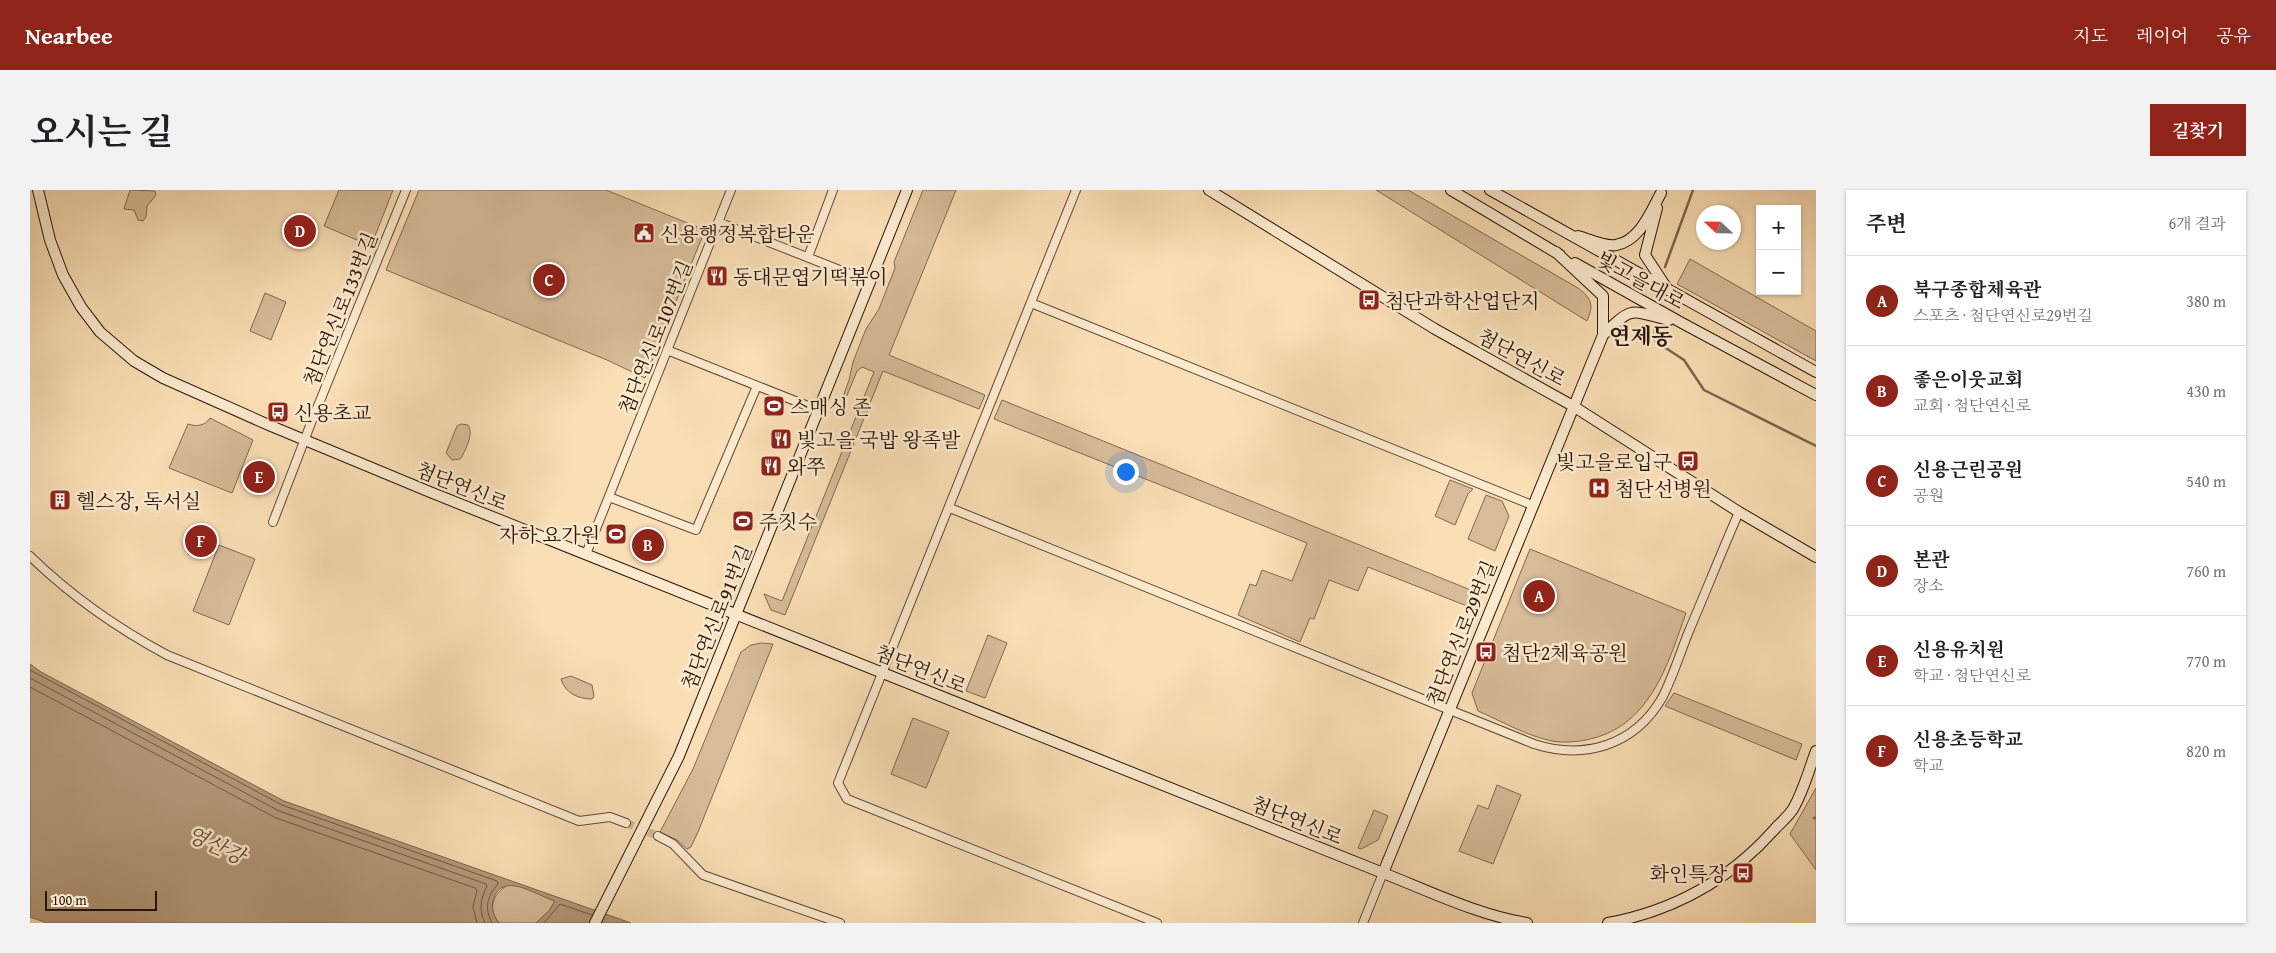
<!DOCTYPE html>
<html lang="ko">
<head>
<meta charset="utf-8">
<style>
  :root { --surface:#fff; --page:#f2f2f2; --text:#202124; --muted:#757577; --line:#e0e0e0; --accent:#8f2418 }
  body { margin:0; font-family:"Gentium Book Plus","Noto Serif KR",serif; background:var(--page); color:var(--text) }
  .controls { position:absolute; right:15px; top:15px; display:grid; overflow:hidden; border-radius:0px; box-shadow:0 1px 4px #0004 }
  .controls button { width:45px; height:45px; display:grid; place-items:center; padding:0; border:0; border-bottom:1px solid var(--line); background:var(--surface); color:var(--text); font:25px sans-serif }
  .compass { position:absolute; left:1666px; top:15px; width:45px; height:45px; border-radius:50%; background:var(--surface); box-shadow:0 1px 4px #0004; rotate:292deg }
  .scale { position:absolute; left:15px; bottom:12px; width:112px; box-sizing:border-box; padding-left:5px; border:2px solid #2b160b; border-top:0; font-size:14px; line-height:18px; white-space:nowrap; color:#2b160b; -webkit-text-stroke:4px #fceacf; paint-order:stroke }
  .you { position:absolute; left:1095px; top:281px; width:18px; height:18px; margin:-12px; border:4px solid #fff; border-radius:50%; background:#1a73e8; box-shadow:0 0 0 8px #1a73e833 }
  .badge { display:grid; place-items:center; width:32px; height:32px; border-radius:50%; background:var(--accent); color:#fff; font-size:16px; font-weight:700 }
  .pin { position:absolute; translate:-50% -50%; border:2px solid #fff; box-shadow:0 1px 5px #0006 }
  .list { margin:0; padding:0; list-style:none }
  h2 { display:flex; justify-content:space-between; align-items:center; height:65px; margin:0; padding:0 20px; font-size:21px }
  h2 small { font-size:16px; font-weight:400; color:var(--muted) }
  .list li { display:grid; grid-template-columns:32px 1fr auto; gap:15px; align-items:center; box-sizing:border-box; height:90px; padding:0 20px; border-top:1px solid var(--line) }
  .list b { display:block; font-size:19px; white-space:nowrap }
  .list p { margin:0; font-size:16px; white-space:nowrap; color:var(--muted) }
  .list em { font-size:16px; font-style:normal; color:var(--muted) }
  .map { position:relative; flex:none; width:1786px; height:733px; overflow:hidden; border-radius:0px }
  header { display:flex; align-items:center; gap:30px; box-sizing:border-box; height:70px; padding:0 25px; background:var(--accent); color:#fff }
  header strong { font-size:24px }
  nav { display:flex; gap:28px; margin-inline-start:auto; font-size:18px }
  .intro { display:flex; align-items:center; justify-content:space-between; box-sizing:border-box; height:120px; padding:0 30px }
  h1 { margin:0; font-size:35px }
  .button { padding:12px 22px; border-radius:0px; background:var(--accent); color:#fff; font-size:18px; font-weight:700 }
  main { display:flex; gap:30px; padding:0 30px }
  aside { flex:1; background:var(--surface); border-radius:0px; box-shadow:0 1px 4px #0004 }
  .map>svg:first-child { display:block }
  .green { fill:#d7bc98; stroke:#816952 }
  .water { fill:#b49a7b; stroke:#7d654e }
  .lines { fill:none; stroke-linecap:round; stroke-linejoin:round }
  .shore { stroke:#705843; stroke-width:1 }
  .stream { stroke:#7d654e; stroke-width:2.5 }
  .street-tunnel { stroke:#d1b693; stroke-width:8; stroke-dasharray:8 4; stroke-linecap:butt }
  .street-casing { stroke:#5f4836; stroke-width:10 }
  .secondary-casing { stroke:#2b160b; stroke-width:12 }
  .street { stroke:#fceacf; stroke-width:8 }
  .secondary { stroke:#fceacf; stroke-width:10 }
  .labels { text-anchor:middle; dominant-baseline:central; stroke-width:5; stroke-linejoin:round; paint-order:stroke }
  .poi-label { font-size:20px; fill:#2b160b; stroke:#fceacf; text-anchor:start }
  .street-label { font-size:20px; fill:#2b160b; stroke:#fceacf }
  .water-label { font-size:21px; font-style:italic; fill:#624b38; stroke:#fceacf }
  .quarter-label { font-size:22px; font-weight:bold; fill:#2b160b; stroke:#fceacf }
</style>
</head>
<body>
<header>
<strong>Nearbee</strong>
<nav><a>지도</a><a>레이어</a><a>공유</a></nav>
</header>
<div class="intro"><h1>오시는 길</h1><a class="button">길찾기</a></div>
<main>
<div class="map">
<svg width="1786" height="733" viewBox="0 0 1786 733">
  <rect width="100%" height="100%" fill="#fadeb5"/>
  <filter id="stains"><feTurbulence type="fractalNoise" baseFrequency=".004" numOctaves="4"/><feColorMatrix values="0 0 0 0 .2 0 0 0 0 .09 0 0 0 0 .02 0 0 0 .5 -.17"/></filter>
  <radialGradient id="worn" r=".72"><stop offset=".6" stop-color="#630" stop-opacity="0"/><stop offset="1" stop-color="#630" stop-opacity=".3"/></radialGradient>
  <path class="green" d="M 100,0 L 125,1 L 126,5 L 117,16 L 116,27 L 113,31 L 108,30 L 104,20 L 94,19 Z
    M 309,0 L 363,0 L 341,56 L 294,36 Z
    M 389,0 L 576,0 L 675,40 L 615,188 L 577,170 L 356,80 Z
    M 893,0 L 926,0 L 859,165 L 955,205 L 949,219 L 853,181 L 755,425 L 741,420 L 734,404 L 752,411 L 844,182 L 832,177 L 827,181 L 816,208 L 813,207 L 819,190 L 823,172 L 836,139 L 849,119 L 865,78 L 864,72 Z
    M 1346,0 L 1378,0 L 1548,98 C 1562,109 1564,115 1557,131 Z
    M 1660,69 L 1786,141 L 1786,171 L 1647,94 Z
    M 235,103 L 256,112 L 241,150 L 220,141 Z
    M 972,210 L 1448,403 L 1442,418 L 1338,377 L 1328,401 L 1299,390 L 1284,429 L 1280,428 L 1270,452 L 1208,425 L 1220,394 L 1226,396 L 1232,380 L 1262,391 L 1277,353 L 964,229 Z
    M 180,228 L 223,250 L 202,303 L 139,278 L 158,234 C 166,237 175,236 180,228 Z
    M 431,234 L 438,235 C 444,245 436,257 432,267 L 430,269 L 422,270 L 416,263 L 427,236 Z
    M 1420,290 L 1443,299 L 1438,304 L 1425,335 L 1405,326 Z
    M 1456,305 L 1472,311 L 1479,326 L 1465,361 L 1438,349 Z
    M 189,355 L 225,369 L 199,435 L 163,421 Z
    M 1500,359 L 1656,423 C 1637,477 1619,538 1556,550 C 1546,552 1532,553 1522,551 C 1497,546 1471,531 1448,521 L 1442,503 Z
    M 958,445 L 977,453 L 955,508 L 936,501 Z
    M 731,453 L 743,454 L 668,642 L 661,657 L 657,659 L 647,650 L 630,642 L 663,579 L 711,462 L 721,455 Z
    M 541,486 L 562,495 L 564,506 L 562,509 C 548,509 535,503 531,489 Z
    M 1644,503 L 1772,554 L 1766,570 L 1635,516 Z
    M 883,528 L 919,542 L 896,598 L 861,584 Z
    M 1467,595 L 1491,605 L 1463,674 L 1429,661 L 1448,615 L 1458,619 Z
    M 1786,598 L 1786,680 L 1760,644 Z
    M 1344,620 L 1358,626 L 1348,650 L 1331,659 L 1328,658 Z
    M 478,695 C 494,694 510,706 525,711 L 519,721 L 506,733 L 469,733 C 457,719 463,703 478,695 Z"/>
  <path class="water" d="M 0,474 L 11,482 L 254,611 L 601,733 L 506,733 L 519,721 L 525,711 C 507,706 471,679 463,711 C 461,719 464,727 469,733 L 17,733 L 0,727 Z"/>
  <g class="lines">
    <path class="shore" d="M 0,480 L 252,615 L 467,691 L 468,694 C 457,706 454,719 462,733
      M 0,488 L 249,621 L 456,694 L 457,696 C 451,708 448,720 455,733
      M 0,497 L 246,628 L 445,698 L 447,700 L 443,717 L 447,733
      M 514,733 L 530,714 L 562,725"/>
    <path class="stream" d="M 1635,77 L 1663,0
      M 1624,137 L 1625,151 L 1654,170 L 1674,200 L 1786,256
      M 1784,628 L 1786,628"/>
    <path class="street-tunnel" d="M 596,633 L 628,646"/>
    <g class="street-casing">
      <path id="street" d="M 1046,0 L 808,593 L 817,609 L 1127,733
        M 688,32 L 840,92
        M 778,67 L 803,0
        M 1001,113 L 1502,315
        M 637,160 L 788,220
        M 579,307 L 666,340 L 727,196
        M 920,318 L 1504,554 C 1554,570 1604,556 1632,508 C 1643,487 1650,463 1659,441 C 1676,401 1692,361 1709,322
        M 243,332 L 281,233 L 376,0
        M 556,364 L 701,0
        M 0,366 C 41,406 87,438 137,465 L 549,631 L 580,627 L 596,633
        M 628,646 L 643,654 L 673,685 L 810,733
        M 1333,733 L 1353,683"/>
    </g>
    <g class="secondary-casing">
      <path id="secondary" d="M 8,0 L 20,50 L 33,85 L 51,117 L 70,142 L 104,171 L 133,188 L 241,236 L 400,302 L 1353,683 C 1399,701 1448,725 1497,733
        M 1179,0 L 1405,139 L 1543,216 L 1709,322 L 1786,367
        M 1421,0 L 1530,65
        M 1460,0 L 1786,182
        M 1627,18 L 1615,65 L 1638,100
        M 1548,46 C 1558,49 1576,57 1586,55 C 1610,51 1621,21 1631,3
        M 1545,73 L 1652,133 L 1786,205
        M 1573,145 C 1603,116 1599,120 1639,130
        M 1353,683 L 1573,145 L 1573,106 L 1526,62
        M 565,733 L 649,566 L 877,0
        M 1578,733 C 1642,721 1699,690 1743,641 C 1749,634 1758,627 1763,619 C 1773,602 1779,580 1786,561"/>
    </g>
    <use href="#street" class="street"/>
    <use href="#secondary" class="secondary"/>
  </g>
  <defs>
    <g id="civic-square" transform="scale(1.125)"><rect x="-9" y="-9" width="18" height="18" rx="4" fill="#8f2418" stroke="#fceacf"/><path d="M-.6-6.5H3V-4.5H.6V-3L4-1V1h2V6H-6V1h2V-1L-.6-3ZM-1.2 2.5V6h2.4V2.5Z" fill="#fff"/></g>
    <g id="restaurant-square" transform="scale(1.125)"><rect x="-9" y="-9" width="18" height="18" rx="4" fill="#8f2418" stroke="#fceacf"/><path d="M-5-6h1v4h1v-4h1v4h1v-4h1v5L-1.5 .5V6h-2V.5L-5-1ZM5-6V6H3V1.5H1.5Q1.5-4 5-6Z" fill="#fff"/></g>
    <g id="bus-square" transform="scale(1.125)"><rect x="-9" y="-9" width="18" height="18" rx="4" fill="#8f2418" stroke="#fceacf"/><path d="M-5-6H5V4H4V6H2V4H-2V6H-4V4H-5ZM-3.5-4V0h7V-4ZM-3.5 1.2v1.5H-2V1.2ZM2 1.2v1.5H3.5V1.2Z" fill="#fff"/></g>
    <g id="stadium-square" transform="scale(1.125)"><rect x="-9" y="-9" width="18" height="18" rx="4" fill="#8f2418" stroke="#fceacf"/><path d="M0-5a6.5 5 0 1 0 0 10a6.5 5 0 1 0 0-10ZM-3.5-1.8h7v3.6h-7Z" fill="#fff"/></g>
    <g id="hospital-square" transform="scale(1.125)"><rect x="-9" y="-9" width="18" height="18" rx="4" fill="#8f2418" stroke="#fceacf"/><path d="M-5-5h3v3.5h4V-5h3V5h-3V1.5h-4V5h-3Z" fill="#fff"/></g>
    <g id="building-square" transform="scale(1.125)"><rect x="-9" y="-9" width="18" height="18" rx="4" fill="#8f2418" stroke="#fceacf"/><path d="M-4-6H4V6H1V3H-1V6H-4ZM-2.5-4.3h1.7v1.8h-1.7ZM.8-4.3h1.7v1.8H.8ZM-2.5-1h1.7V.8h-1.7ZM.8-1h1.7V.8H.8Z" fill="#fff"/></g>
  </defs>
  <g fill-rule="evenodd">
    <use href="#civic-square" x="614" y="43"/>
    <use href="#restaurant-square" x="687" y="86"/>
    <use href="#bus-square" x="1339" y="110"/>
    <use href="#stadium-square" x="744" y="216"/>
    <use href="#bus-square" x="248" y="222"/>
    <use href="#restaurant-square" x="751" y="249"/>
    <use href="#bus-square" x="1658" y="271"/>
    <use href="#restaurant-square" x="741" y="276"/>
    <use href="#hospital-square" x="1569" y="298"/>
    <use href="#building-square" x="30" y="310"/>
    <use href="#stadium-square" x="713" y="331"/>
    <use href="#stadium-square" x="586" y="344"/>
    <use href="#bus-square" x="1456" y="462"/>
    <use href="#bus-square" x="1713" y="683"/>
  </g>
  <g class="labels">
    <g class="poi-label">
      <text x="630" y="43">신용행정복합타운</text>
      <text x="703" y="86">동대문엽기떡볶이</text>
      <text x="1355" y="110">첨단과학산업단지</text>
      <text x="760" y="216">스매싱 존</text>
      <text x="264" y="222">신용초교</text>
      <text x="767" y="249">빛고을 국밥 왕족발</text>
      <text x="1642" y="271" text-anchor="end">빛고을로입구</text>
      <text x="757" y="276">와쭈</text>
      <text x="1585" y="298">첨단선병원</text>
      <text x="46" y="310">헬스장, 독서실</text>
      <text x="729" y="331">주짓수</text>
      <text x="570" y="344" text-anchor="end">자하 요가원</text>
      <text x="1472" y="462">첨단2체육공원</text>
      <text x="1697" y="683" text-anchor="end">화인특장</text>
    </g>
    <g class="street-label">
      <text transform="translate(1611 90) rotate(29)">빛고을대로</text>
      <text transform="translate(310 119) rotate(-68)">첨단연신로133번길</text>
      <text transform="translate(625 147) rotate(-68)">첨단연신로107번길</text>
      <text transform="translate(1492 167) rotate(29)">첨단연신로</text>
      <text transform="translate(432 296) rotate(22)">첨단연신로</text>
      <text transform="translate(686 427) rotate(-68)">첨단연신로91번길</text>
      <text transform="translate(1431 443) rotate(-68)">첨단연신로29번길</text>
      <text transform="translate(891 479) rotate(22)">첨단연신로</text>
      <text transform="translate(1267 630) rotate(22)">첨단연신로</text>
    </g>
    <g class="water-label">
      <text transform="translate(186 655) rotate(25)">영산강</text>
    </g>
    <g class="quarter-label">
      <text x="1611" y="146">연제동</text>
    </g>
  </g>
  <rect width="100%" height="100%" filter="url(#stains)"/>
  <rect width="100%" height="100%" fill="url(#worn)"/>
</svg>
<div class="controls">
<button>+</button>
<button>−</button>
</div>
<svg class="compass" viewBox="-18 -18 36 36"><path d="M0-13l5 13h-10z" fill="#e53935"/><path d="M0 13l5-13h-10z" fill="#757577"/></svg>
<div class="scale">100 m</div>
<div class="you"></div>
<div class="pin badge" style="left:1509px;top:406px">A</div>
<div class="pin badge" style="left:618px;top:355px">B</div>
<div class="pin badge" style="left:519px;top:90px">C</div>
<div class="pin badge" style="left:270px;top:41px">D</div>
<div class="pin badge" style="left:229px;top:287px">E</div>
<div class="pin badge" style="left:171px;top:351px">F</div>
</div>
<aside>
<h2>주변<small>6개 결과</small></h2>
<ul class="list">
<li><span class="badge">A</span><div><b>북구종합체육관</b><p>스포츠 · 첨단연신로29번길</p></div><em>380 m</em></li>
<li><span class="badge">B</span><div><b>좋은이웃교회</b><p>교회 · 첨단연신로</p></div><em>430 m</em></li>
<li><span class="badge">C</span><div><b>신용근린공원</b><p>공원</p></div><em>540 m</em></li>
<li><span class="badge">D</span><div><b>본관</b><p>장소</p></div><em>760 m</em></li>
<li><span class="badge">E</span><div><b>신용유치원</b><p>학교 · 첨단연신로</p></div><em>770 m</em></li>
<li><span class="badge">F</span><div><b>신용초등학교</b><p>학교</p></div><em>820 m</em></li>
</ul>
</aside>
</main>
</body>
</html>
